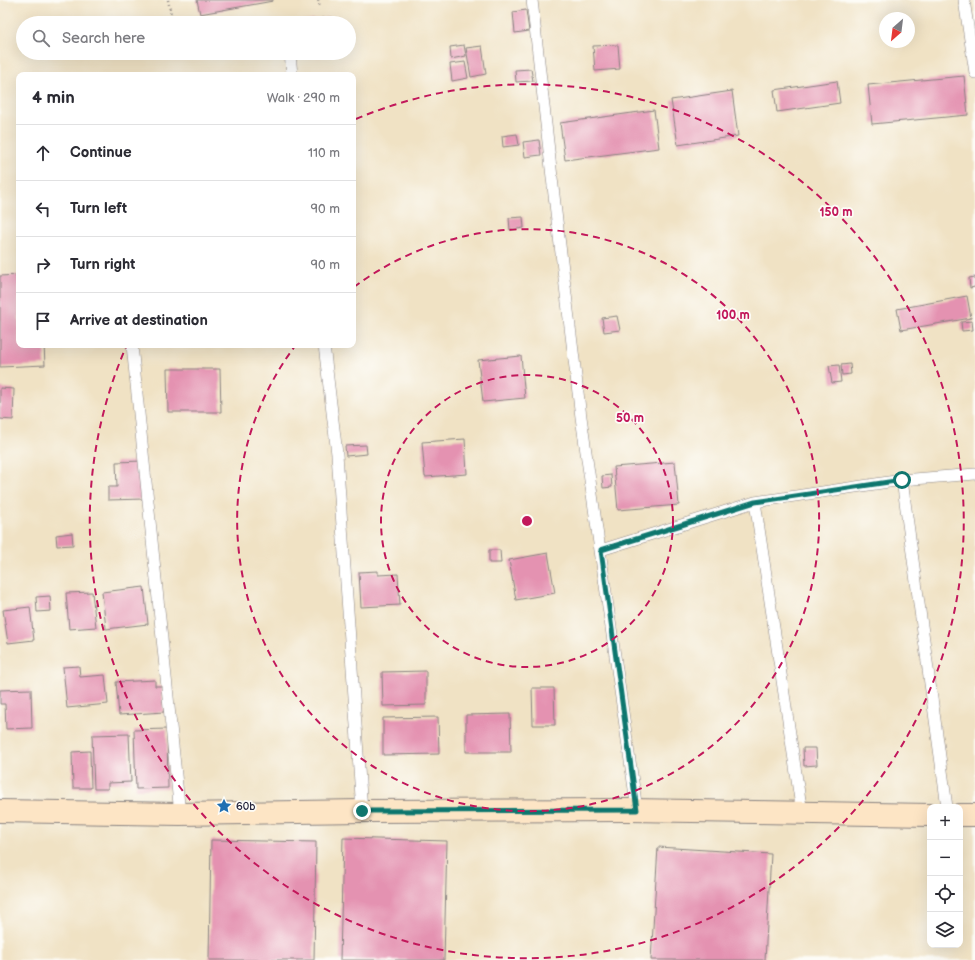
<!DOCTYPE html>
<html lang="en">
<head>
<meta charset="utf-8">
<style>
  :root { --surface:#fff; --page:#f2f2f3; --text:#2b2b33; --muted:#7c7c81; --line:#e1e1e2 }
  body { margin:0; font-family:"Balsamiq Sans",sans-serif; background:var(--page); color:var(--text) }
  .controls { position:absolute; right:12px; bottom:12px; display:grid; overflow:hidden; border-radius:8px; box-shadow:0 4px 16px #0002 }
  .controls button { width:36px; height:36px; display:grid; place-items:center; padding:0; border:0; border-bottom:1px solid var(--line); background:var(--surface); color:var(--text); font:20px sans-serif }
  .compass { position:absolute; left:879px; top:12px; width:36px; height:36px; border-radius:50%; background:var(--surface); box-shadow:0 4px 16px #0002; rotate:208deg }
  .stop { position:absolute; width:12px; height:12px; margin:-9px; border:3px solid #0f766e; border-radius:50%; background:#fff }
  .stop.end { background:#0f766e; border-color:#fff; box-shadow:0 1px 4px #0008 }
  .list { margin:0; padding:0; list-style:none }
  h2 { display:flex; justify-content:space-between; align-items:center; height:52px; margin:0; padding:0 16px; font-size:17px }
  h2 small { font-size:13px; font-weight:400; color:var(--muted) }
  .list li { display:grid; grid-template-columns:26px 1fr auto; gap:12px; align-items:center; box-sizing:border-box; height:56px; padding:0 16px; border-top:1px solid var(--line) }
  .list b { display:block; font-size:15px; white-space:nowrap }
  .list em { font-size:13px; font-style:normal; color:var(--muted) }
  .icon { flex:none; width:22px; height:22px; fill:none; stroke:currentColor; stroke-width:2; stroke-linecap:round; stroke-linejoin:round }
  .map { position:relative; flex:none; width:975px; height:960px; overflow:hidden }
  .search { position:absolute; background:var(--surface); box-shadow:0 4px 16px #0002; left:16px; top:16px; width:340px; height:44px; display:flex; align-items:center; gap:10px; box-sizing:border-box; padding:0 14px; border-radius:22px; color:var(--muted); font-size:15px }
  .panel { position:absolute; background:var(--surface); box-shadow:0 4px 16px #0002; left:16px; top:72px; width:340px; height:276px; border-radius:8px }
  .map>svg:first-child { display:block }
  .building { fill:#e492b1 }
  .lines { fill:none; stroke-linecap:round; stroke-linejoin:round }
  .lane-casing { stroke:#898280; stroke-width:12 }
  .secondary-casing { stroke:#898280; stroke-width:24 }
  .path { stroke:#898280; stroke-width:2.5; stroke-dasharray:1 3; stroke-linecap:butt }
  .lane { stroke:#fff; stroke-width:11 }
  .secondary { stroke:#fde5c5; stroke-width:22 }
  .route { stroke:#0f766e; stroke-width:5 }
  .ring { fill:none; stroke:#c2185b; stroke-width:2; stroke-dasharray:7 5 }
  .labels { text-anchor:middle; dominant-baseline:central; stroke-width:3.5; stroke-linejoin:round; paint-order:stroke }
  .poi-label { font-size:11px; fill:#22223b; stroke:#fdfcf7; text-anchor:start }
  .centre { fill:#c2185b; stroke:#fdfcf7; stroke-width:2 }
  .ring-label { font-size:12px; text-anchor:middle; font-weight:bold; fill:#c2185b; stroke:#fdfcf7; stroke-width:3.5; stroke-linejoin:round; paint-order:stroke }
</style>
</head>
<body>
<div class="map">
<svg width="975" height="960" viewBox="0 0 975 960">
  <rect width="100%" height="100%" fill="#fdfcf7"/>
  <filter id="ink" filterUnits="userSpaceOnUse"><feTurbulence type="fractalNoise" baseFrequency=".025" numOctaves="2"/><feDisplacementMap in="SourceGraphic" scale="8" xChannelSelector="R" yChannelSelector="G"/><feConvolveMatrix kernelMatrix="1 2 1 2 8 2 1 2 1" color-interpolation-filters="sRGB"/></filter>
  <filter id="wash" filterUnits="userSpaceOnUse"><feTurbulence type="fractalNoise" baseFrequency=".012" numOctaves="4" result="noise"/><feDisplacementMap in="SourceGraphic" scale="16" xChannelSelector="R" yChannelSelector="G"/><feGaussianBlur stdDeviation="0.9" result="paint"/><feColorMatrix in="noise" values="0 0 0 0 0 0 0 0 0 0 0 0 0 0 0 0 0 1.4 0 .05"/><feComposite in="paint" operator="in"/></filter>
  <g filter="url(#wash)">
    <rect width="100%" height="100%" fill="#f0e2c4"/>
    <g id="blocks">
      <path class="building" d="M 197,0 L 273,0 L 273,1 L 200,14 Z
        M 526,10 L 529,31 L 515,33 L 513,12 Z
        M 332,17 L 333,23 L 301,23 L 300,21 Z
        M 464,45 L 466,56 L 451,59 L 450,47 Z
        M 618,45 L 620,69 L 595,71 L 593,46 Z
        M 482,46 L 486,74 L 471,77 L 466,48 Z
        M 304,53 L 339,53 L 339,54 L 305,58 Z
        M 465,62 L 468,78 L 452,81 L 450,64 Z
        M 531,69 L 533,81 L 516,82 L 515,70 Z
        M 964,76 L 968,115 L 872,124 L 868,85 Z
        M 837,81 L 840,103 L 777,112 L 774,90 Z
        M 732,91 L 738,136 L 678,145 L 671,100 Z
        M 654,110 L 659,148 L 565,160 L 560,123 Z
        M 517,134 L 519,145 L 503,147 L 502,136 Z
        M 539,140 L 541,155 L 525,157 L 523,142 Z
        M 523,217 L 524,228 L 510,230 L 509,218 Z
        M 19,275 L 19,345 L 44,345 L 45,365 L 0,367 L 0,276 Z
        M 975,277 L 975,287 L 970,288 L 969,278 Z
        M 967,296 L 971,318 L 901,330 L 897,309 Z
        M 617,316 L 620,330 L 604,332 L 602,318 Z
        M 972,321 L 973,330 L 962,331 L 961,322 Z
        M 521,356 L 525,398 L 483,402 L 478,360 Z
        M 850,364 L 851,374 L 842,375 L 841,365 Z
        M 839,365 L 841,382 L 832,383 L 829,366 Z
        M 167,369 L 220,369 L 221,412 L 168,412 Z
        M 0,388 L 14,389 L 13,420 L 0,419 Z
        M 465,439 L 467,474 L 425,477 L 422,442 Z
        M 366,445 L 367,454 L 346,456 L 345,446 Z
        M 142,461 L 144,499 L 108,500 L 108,487 L 117,487 L 116,462 Z
        M 675,462 L 679,505 L 618,510 L 614,467 Z
        M 611,475 L 612,487 L 603,488 L 602,476 Z
        M 72,533 L 73,545 L 57,546 L 56,535 Z
        M 489,550 L 500,550 L 501,563 L 489,563 Z
        M 548,553 L 555,593 L 516,600 L 509,560 Z
        M 378,571 L 378,575 L 398,574 L 400,605 L 361,607 L 359,572 Z
        M 144,587 L 148,624 L 106,629 L 102,592 Z
        M 92,592 L 96,627 L 69,629 L 66,593 Z
        M 50,596 L 51,611 L 37,612 L 36,597 Z
        M 30,607 L 34,640 L 8,643 L 3,610 Z
        M 79,666 L 80,677 L 105,675 L 108,704 L 67,708 L 63,667 Z
        M 426,671 L 426,705 L 383,706 L 382,672 Z
        M 155,680 L 155,686 L 162,686 L 164,712 L 119,715 L 116,682 Z
        M 532,688 L 554,688 L 555,725 L 533,725 Z
        M 31,689 L 32,728 L 6,729 L 5,704 L 0,704 L 0,690 Z
        M 510,714 L 511,752 L 466,752 L 466,715 Z
        M 438,717 L 439,754 L 383,755 L 383,718 Z
        M 167,729 L 168,788 L 136,789 L 134,730 Z
        M 129,734 L 131,782 L 108,783 L 108,789 L 94,789 L 92,735 Z
        M 803,748 L 816,748 L 817,765 L 804,766 Z
        M 90,751 L 91,788 L 73,788 L 72,752 Z
        M 343,838 L 447,841 L 444,960 L 340,960 Z
        M 211,840 L 316,842 L 314,960 L 209,960 Z
        M 658,847 L 771,854 L 765,960 L 651,960 Z"/>
    </g>
  </g>
  <g filter="url(#ink)">
    <use href="#blocks" fill-opacity="0" stroke="#898280" stroke-width="1"/>
    <g class="lines">
      <g class="lane-casing">
        <path id="lane" d="M 532,0 L 555,204 L 581,417 L 637,810
          M 964,0 L 975,73
          M 290,53 L 292,75
          M 132,345 L 180,814
          M 324,345 L 337,454 L 362,811
          M 902,480 L 947,807
          M 755,502 L 802,813
          M 601,550 L 755,502 L 902,480 L 975,474"/>
      </g>
      <g class="secondary-casing">
        <path id="secondary" d="M 0,811 L 180,814 L 362,811 L 630,810 L 930,815
          M 960,815 L 975,815"/>
      </g>
      <path class="path" d="M 168,0 L 173,23
        M 318,0 L 320,6"/>
      <use href="#lane" class="lane"/>
      <use href="#secondary" class="secondary"/>
    </g>
  </g>
  <g class="lines" filter="url(#ink)">
    <path class="route" d="M 362,811 L 637,810 L 601,550 L 755,502 L 902,480"/>
  </g>
  <g class="ring">
    <circle cx="527" cy="521" r="146"/>
    <path d="M354 287A291 291 0 1 1 295 346"/>
    <path d="M356 119A437 437 0 1 1 126 347"/>
  </g>
  <defs>
    <g id="sight-bare" transform="scale(1.2)"><path d="M0-6L1.8-2.2L6-1.7L2.9 1.2L3.7 5.4L0 3.3L-3.7 5.4L-2.9 1.2L-6-1.7L-1.8-2.2Z" fill="#1f6fb2" stroke="#fdfcf7" stroke-width="2.5" paint-order="stroke"/></g>
  </defs>
  <g fill-rule="evenodd">
    <use href="#sight-bare" x="224" y="806"/>
  </g>
  <g class="labels">
    <g class="poi-label">
      <text x="236" y="806">60b</text>
    </g>
  </g>
  <circle cx="527" cy="521" r="6" class="centre"/>
  <g class="ring-label">
    <text x="836" y="216">150 m</text>
    <text x="733" y="319">100 m</text>
    <text x="630" y="422">50 m</text>
  </g>
</svg>
<div class="controls">
<button>+</button>
<button>−</button>
<button><svg class="icon" aria-label="locate" viewBox="0 0 24 24"><circle cx="12" cy="12" r="6"/><path d="M12 2v4M12 18v4M2 12h4M18 12h4"/></svg></button>
<button><svg class="icon" aria-label="layers" viewBox="0 0 24 24"><path d="M12 4l9 5-9 5-9-5zM3 14l9 5 9-5"/></svg></button>
</div>
<svg class="compass" viewBox="-18 -18 36 36"><path d="M0-13l5 13h-10z" fill="#e53935"/><path d="M0 13l5-13h-10z" fill="#7c7c81"/></svg>
<div class="stop" style="left:902px;top:480px"></div>
<div class="stop end" style="left:362px;top:811px"></div>
<div class="search"><svg class="icon" aria-label="search" viewBox="0 0 24 24"><circle cx="10" cy="10" r="6"/><path d="M15 15l6 6"/></svg>Search here</div>
<section class="panel">
<h2>4 min<small>Walk · 290 m</small></h2>
<ul class="list">
<li><svg class="icon" aria-label="ahead" viewBox="0 0 24 24"><path d="M12 20V5M6 11l6-6 6 6"/></svg><div><b>Continue</b></div><em>110 m</em></li>
<li><svg class="icon" aria-label="left" viewBox="0 0 24 24"><path d="M17 20v-9H6M10 6l-5 5 5 5"/></svg><div><b>Turn left</b></div><em>90 m</em></li>
<li><svg class="icon" aria-label="right" viewBox="0 0 24 24"><path d="M7 20v-9h11M14 6l5 5-5 5"/></svg><div><b>Turn right</b></div><em>90 m</em></li>
<li><svg class="icon" aria-label="arrive" viewBox="0 0 24 24"><path d="M6 21V4h12l-3 4 3 4H6"/></svg><div><b>Arrive at destination</b></div></li>
</ul>
</section>
</div>
</body>
</html>
